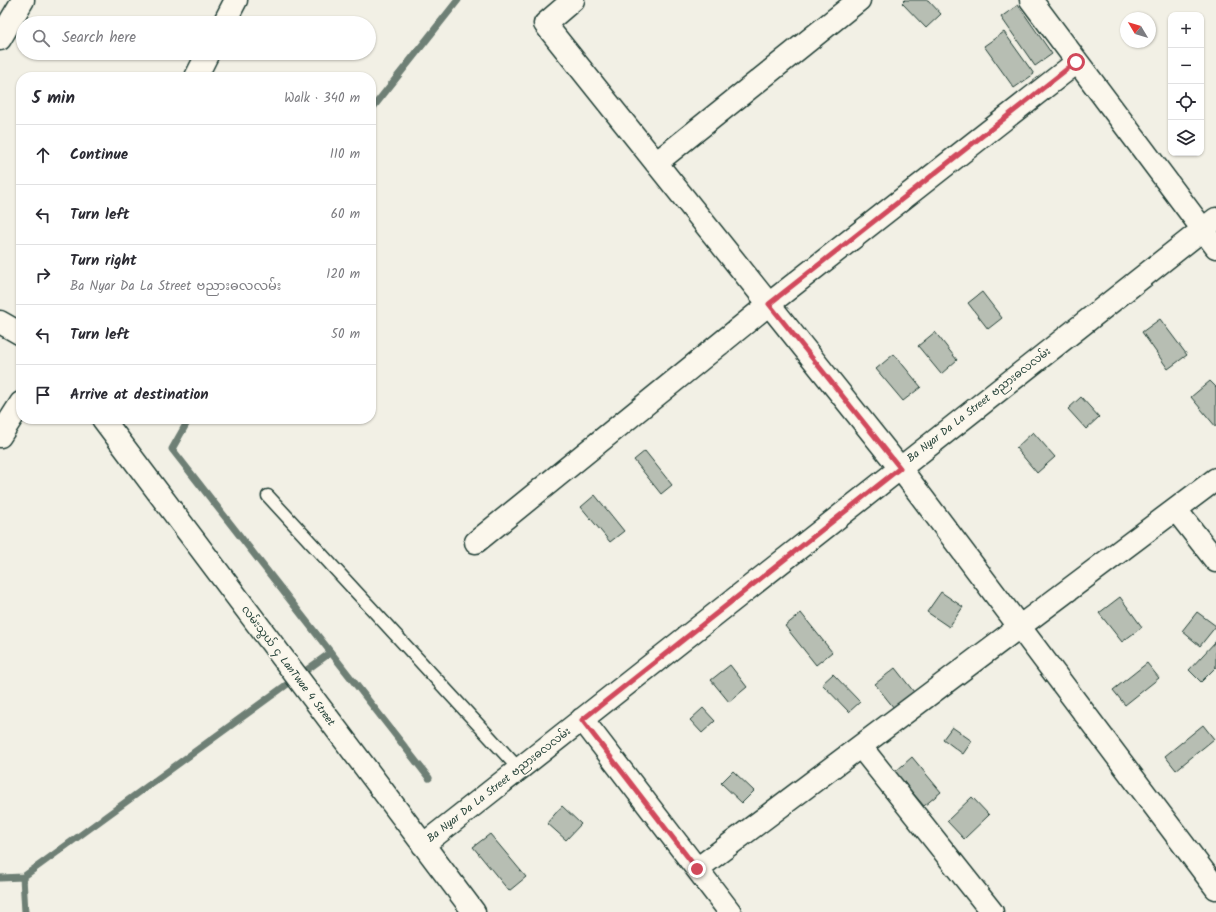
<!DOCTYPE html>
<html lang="en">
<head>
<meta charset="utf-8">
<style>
  :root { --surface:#fff; --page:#f7f7f7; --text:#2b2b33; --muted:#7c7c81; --line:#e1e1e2 }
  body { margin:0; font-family:Kalam,"Noto Sans Myanmar",sans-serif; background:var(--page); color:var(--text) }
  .controls { position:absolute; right:12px; top:12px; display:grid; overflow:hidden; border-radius:8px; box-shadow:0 1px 3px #0004 }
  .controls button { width:36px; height:36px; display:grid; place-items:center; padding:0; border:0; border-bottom:1px solid var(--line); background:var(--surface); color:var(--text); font:20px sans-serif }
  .compass { position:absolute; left:1120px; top:12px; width:36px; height:36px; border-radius:50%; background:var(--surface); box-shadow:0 1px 3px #0004; rotate:308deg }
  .stop { position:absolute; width:12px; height:12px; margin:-9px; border:3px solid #d1495b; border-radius:50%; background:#fff }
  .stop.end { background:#d1495b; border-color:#fff; box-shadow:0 1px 4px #0008 }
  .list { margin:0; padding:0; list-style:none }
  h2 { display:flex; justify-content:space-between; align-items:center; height:52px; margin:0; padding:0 16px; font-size:17px }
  h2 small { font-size:13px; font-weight:400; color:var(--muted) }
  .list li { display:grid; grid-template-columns:26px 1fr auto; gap:12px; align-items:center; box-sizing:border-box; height:60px; padding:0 16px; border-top:1px solid var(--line) }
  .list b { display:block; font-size:15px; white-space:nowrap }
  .list p { margin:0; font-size:13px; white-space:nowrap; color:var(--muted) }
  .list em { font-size:13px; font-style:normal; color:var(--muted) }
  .icon { flex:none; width:22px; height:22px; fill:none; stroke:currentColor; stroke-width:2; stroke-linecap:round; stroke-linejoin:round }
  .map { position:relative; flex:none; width:1216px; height:912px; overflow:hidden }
  .search { position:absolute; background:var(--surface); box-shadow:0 1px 3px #0004; left:16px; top:16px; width:360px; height:44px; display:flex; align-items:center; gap:10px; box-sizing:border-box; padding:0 14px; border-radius:22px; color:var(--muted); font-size:15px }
  .panel { position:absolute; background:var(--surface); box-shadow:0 1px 3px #0004; left:16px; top:72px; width:360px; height:352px; border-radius:16px }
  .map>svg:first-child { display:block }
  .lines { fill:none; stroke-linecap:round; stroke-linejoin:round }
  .stream { stroke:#6e7f75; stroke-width:7 }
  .building { fill:#b7beb3; stroke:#1f3d34 }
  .lane-casing { stroke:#1f3d34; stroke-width:15 }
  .street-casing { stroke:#1f3d34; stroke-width:25 }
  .lane { stroke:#fbf7ec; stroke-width:12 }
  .street { stroke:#fbf7ec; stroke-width:22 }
  .route { stroke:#d1495b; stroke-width:5 }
  .labels { text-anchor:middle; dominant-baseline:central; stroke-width:3; stroke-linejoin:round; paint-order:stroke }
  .street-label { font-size:11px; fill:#1f3d34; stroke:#fbf7ec }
</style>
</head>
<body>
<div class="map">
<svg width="1216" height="912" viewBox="0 0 1216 912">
  <rect width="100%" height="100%" fill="#f2f0e5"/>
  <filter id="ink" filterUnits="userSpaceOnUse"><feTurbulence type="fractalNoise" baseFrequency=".025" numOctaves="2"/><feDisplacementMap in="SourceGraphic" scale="8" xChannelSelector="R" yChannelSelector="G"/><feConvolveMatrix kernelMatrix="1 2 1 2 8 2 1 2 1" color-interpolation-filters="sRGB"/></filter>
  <g filter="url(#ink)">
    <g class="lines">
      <path class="stream" d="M 371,110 L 458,0
        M 189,419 L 172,449 L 429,778
        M 0,878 L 23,877
        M 25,912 L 23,877 L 330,653"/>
    </g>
    <path class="building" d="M 905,0 L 928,0 L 941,14 L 926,28 L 902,3 Z
      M 1018,5 L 1052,54 L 1035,66 L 1001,17 Z
      M 1004,32 L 1034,74 L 1014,88 L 984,46 Z
      M 982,292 L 1002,318 L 988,329 L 968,303 Z
      M 1160,319 L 1187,355 L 1168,369 L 1142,332 Z
      M 935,332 L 957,360 L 941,374 L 918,346 Z
      M 894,354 L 921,387 L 903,401 L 876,369 Z
      M 1210,381 L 1216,387 L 1216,427 L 1191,397 Z
      M 1081,397 L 1099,417 L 1086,429 L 1068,409 Z
      M 1033,432 L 1055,457 L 1037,473 L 1016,448 Z
      M 645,451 L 672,485 L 661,494 L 634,460 Z
      M 595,495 L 624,531 L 610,542 L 581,507 Z
      M 941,592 L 963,607 L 949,627 L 927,612 Z
      M 1120,597 L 1142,627 L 1122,642 L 1099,613 Z
      M 1197,612 L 1216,626 L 1200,646 L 1182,631 Z
      M 801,613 L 832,652 L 816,665 L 785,626 Z
      M 1216,641 L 1216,667 L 1201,682 L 1189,670 Z
      M 1147,663 L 1159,678 L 1125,705 L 1113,690 Z
      M 730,665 L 747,687 L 729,702 L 711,680 Z
      M 895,668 L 914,692 L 894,708 L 875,684 Z
      M 833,674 L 860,702 L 849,712 L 822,684 Z
      M 703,708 L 715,721 L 702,733 L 690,720 Z
      M 1203,725 L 1214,739 L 1176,770 L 1165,756 Z
      M 952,727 L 972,741 L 963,754 L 943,739 Z
      M 912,757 L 941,792 L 924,806 L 895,772 Z
      M 733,771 L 754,791 L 742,803 L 721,783 Z
      M 972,797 L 989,815 L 964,839 L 947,821 Z
      M 562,806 L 581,824 L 566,840 L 547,823 Z
      M 490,834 L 526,877 L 509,891 L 473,847 Z"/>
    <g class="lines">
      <g class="lane-casing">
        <path id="lane" d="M 268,496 L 519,769"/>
      </g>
      <g class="street-casing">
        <path id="street" d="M 573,0 L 545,24 L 900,468 L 1216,888
          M 1031,0 L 1216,247
          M 224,23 L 236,0
          M 0,39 L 23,0
          M 196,77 L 208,53
          M 656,163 L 859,0
          M 0,322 L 21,334
          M 103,419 L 474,912
          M 0,436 L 21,403
          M 1176,510 L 1216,561
          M 476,542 L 769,304 L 1077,62
          M 582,719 L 730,912
          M 861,747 L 992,912
          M 423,845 L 1216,219
          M 697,869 L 1216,479"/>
      </g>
      <use href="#lane" class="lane"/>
      <use href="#street" class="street"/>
    </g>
  </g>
  <g class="lines" filter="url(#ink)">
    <path class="route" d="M 697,869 L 582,720 L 900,468 L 769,304 L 1076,62"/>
  </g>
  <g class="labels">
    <g class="street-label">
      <text transform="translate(979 405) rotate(-38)">Ba Nyar Da La Street ဗညားဓလလမ်း</text>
      <text transform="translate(288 666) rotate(53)">လမ်းသွယ် ၄ LanTwae 4 Street</text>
      <text transform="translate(499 785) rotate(-38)">Ba Nyar Da La Street ဗညားဓလလမ်း</text>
    </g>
  </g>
</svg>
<div class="controls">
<button>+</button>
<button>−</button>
<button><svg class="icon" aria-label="locate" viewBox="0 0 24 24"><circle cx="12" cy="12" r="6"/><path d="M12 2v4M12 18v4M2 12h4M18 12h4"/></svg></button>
<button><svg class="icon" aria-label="layers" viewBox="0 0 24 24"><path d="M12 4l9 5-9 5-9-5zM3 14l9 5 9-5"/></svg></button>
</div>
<svg class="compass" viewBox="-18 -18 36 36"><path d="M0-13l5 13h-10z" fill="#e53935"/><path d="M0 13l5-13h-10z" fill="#7c7c81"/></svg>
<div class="stop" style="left:1076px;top:62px"></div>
<div class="stop end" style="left:697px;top:869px"></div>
<div class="search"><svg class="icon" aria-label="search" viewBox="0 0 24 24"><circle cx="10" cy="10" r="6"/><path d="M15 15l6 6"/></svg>Search here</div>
<section class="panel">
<h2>5 min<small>Walk · 340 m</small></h2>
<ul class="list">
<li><svg class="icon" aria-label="ahead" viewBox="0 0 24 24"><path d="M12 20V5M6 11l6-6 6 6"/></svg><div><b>Continue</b></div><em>110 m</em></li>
<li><svg class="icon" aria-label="left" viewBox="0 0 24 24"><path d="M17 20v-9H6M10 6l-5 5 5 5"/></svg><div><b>Turn left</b></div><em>60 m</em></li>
<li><svg class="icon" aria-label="right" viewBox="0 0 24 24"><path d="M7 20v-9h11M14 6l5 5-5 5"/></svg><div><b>Turn right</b><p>Ba Nyar Da La Street ဗညားဓလလမ်း</p></div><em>120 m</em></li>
<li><svg class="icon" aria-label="left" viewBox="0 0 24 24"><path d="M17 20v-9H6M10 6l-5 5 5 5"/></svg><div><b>Turn left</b></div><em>50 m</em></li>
<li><svg class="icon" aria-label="arrive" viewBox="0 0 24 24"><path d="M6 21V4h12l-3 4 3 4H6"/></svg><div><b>Arrive at destination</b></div></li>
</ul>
</section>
</div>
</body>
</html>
